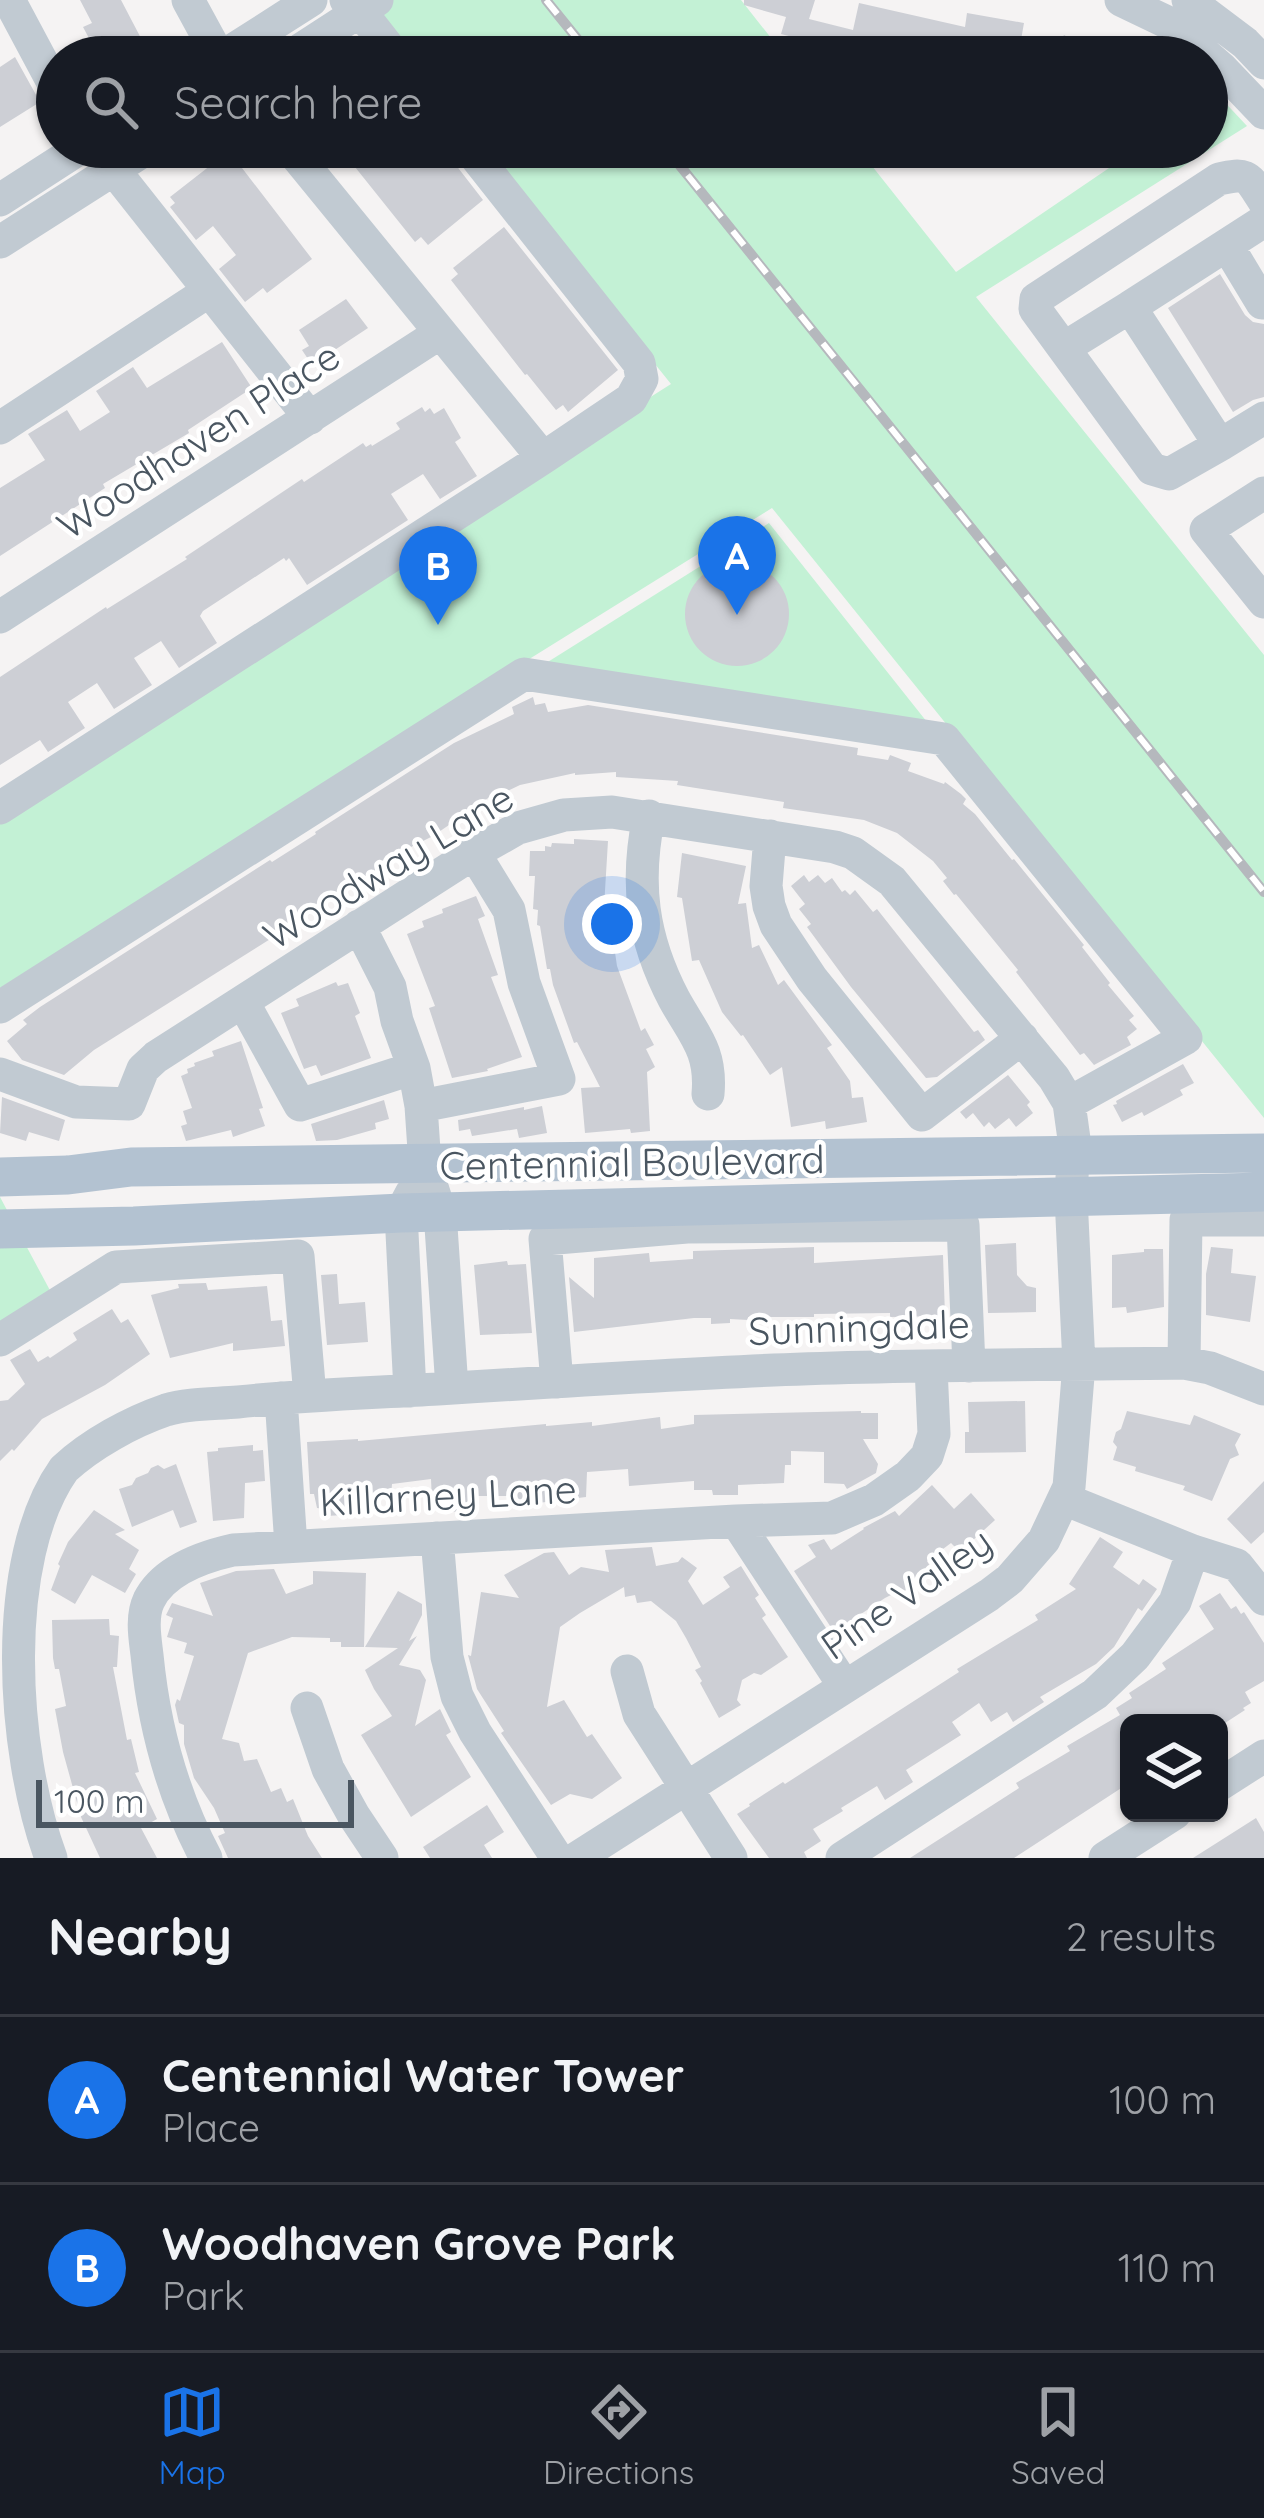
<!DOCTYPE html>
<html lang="en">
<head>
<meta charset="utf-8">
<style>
  :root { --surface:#171b24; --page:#242831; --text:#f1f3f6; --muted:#9ea1a6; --line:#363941; --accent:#1a73e8 }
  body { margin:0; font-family:Quicksand,sans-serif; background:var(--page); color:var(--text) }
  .controls { position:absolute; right:36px; bottom:36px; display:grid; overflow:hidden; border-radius:18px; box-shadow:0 3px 9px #0004 }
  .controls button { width:108px; height:108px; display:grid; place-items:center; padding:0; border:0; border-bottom:3px solid var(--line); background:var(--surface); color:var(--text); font:60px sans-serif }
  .scale { position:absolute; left:36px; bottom:30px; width:318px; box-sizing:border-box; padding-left:12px; border:6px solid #4a5661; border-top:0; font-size:33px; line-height:42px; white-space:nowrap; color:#4a5661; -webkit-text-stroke:9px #fff; paint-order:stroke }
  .you { position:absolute; left:612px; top:924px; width:42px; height:42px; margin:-30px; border:9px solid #fff; border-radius:50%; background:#1a73e8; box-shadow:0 0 0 18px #1a73e833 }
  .badge { display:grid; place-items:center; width:78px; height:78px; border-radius:50%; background:var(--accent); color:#fff; font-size:39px; font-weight:700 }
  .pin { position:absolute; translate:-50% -99px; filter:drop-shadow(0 3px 6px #0008) }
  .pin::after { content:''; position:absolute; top:63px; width:42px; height:36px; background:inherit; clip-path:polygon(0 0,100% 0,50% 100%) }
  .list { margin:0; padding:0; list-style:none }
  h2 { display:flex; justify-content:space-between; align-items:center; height:156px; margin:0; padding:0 48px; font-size:51px }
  h2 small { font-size:39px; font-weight:400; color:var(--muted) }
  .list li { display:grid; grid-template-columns:78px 1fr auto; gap:36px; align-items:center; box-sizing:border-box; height:168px; padding:0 48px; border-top:3px solid var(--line) }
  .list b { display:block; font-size:45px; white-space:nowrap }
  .list p { margin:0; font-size:39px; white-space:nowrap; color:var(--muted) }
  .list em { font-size:39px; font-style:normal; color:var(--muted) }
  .icon { flex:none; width:66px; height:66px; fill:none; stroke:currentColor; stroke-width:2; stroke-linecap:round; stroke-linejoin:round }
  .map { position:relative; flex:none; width:1264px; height:1858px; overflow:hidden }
  .search { position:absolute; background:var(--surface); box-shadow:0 3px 9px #0004; left:36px; right:36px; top:36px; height:132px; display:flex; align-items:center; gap:30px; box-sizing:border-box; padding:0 42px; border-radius:66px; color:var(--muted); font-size:45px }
  .sheet { height:492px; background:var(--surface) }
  nav { display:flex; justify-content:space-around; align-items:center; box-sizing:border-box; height:168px; border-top:3px solid var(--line); background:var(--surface); font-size:33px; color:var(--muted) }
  nav a { display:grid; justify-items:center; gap:6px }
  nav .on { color:var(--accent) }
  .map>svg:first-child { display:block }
  .green { fill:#c3f1d5 }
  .building { fill:#cdcfd5 }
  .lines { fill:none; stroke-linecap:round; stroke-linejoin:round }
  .minor { stroke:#c1cad2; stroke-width:33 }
  .major { stroke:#b3c2d1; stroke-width:39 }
  .rail-casing { stroke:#b5b8bd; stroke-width:10 }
  .rail { stroke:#fff; stroke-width:6; stroke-dasharray:18; stroke-linecap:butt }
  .labels { text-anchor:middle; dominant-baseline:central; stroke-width:9; stroke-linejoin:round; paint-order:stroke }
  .street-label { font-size:39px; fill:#4a5661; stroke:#fff }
</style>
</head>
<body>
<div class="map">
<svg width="1264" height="1858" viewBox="0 0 1264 1858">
  <rect width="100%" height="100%" fill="#f5f3f3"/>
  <path class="green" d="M 363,0 L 741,0 L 786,57 L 409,57 Z
    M 1217,94 L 1247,126 L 976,297 L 1264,655 L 1264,1118 L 772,508 L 0,988 L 0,810 L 671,384 L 481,147 L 857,147 L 956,272 L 1140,147 L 1207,147 L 1207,101 Z
    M 769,523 L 927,722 L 535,670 Z
    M 0,1197 L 53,1296 L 0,1330 Z"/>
  <path class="building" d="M 80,0 L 121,0 L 144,44 L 140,46 L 146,57 L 99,57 L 83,27 L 92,23 Z
    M 744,0 L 815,0 L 809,19 L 853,30 L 859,3 L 965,27 L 967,13 L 1024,23 L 1018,57 L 817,57 L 820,44 L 781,34 L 786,17 L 744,5 Z
    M 1064,35 L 1101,57 L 1050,57 Z
    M 15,57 L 40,102 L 0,127 L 0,67 Z
    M 339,147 L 447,147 L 452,160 L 483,200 L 428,245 L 421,237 L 415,242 Z
    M 229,151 L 312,259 L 267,293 L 263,288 L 245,302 L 219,269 L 236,255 L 213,226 L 196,240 L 170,207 L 175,203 L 170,197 Z
    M 504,227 L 618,370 L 568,412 L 563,405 L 556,410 L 527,374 L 525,375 L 451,280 L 458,274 L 453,268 Z
    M 1220,274 L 1245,315 L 1253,322 L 1264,324 L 1264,397 L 1253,400 L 1233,412 L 1168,308 Z
    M 346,299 L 368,328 L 312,365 L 302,350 L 309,346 L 299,330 Z
    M 222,342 L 252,388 L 188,430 L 189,433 L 103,484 L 105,488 L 0,556 L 0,488 L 45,460 L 28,434 L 67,410 L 80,431 L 110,412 L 96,391 L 133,367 L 147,388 Z
    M 422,407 L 425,412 L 430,408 L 434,414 L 444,408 L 461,438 L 455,442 L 477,476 L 440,499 L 423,474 L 391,494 L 408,520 L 307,585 L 289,558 L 286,561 L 284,558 L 203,611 L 200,616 L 217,643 L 179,668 L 161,641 L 134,658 L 152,685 L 114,709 L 97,683 L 68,702 L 85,728 L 48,752 L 40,740 L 0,765 L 0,677 L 106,607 L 107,609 L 187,559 L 185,557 L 302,479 L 304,482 L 363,443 L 366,447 L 371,444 L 372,446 L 400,429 L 396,423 Z
    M685 614a52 52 0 1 1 104 0a52 52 0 1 1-104 0Z
    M 533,697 L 535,705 L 545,703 L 548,712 L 588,705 L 858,748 L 857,755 L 888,760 L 890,755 L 911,763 L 908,771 L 944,784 L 945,782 L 961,794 L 966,799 L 963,804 L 975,814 L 1012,860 L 1014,859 L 1084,945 L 1082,947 L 1110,983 L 1108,985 L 1134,1016 L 1129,1020 L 1137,1029 L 1127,1037 L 1131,1045 L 1094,1065 L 1084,1053 L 1080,1055 L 1016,972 L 1018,970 L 956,894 L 954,895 L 943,881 L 947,878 L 933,861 L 897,833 L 864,820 L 783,808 L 784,802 L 677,785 L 678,781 L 616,777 L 616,772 L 575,775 L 575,773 L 520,785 L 495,797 L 494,794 L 433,836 L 405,850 L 407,853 L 94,1050 L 64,1075 L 22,1060 L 7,1041 L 27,1024 L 23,1020 L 40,1007 L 270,860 L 272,862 L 316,834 L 315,832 L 454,743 L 514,714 L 512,707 Z
    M 574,839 L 608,841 L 602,940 L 613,939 L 617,966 L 641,1031 L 645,1028 L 654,1045 L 646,1049 L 655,1067 L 647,1072 L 650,1131 L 631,1133 L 630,1129 L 585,1133 L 581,1088 L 600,1087 L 577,1042 L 574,1043 L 553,985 L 550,969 L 547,969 L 540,926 L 537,925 L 538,910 L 533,909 L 535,876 L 529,876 L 530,851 L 545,851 L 545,846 L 551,847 L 552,843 L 574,844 Z
    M 682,853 L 746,866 L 738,904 L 746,903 L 752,948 L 759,945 L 778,985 L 784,980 L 832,1045 L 827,1048 L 850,1081 L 852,1098 L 863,1097 L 867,1122 L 826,1129 L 825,1121 L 791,1127 L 782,1067 L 770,1075 L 743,1035 L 741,1036 L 722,1012 L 699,960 L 692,961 L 682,898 L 677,897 Z
    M 804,875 L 809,882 L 818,875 L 825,883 L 832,878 L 842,892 L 845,890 L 850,895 L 855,890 L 873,912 L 877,909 L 974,1032 L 978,1030 L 985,1040 L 937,1077 L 926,1078 L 851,987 L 807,927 L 811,924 L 799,909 L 805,904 L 791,886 Z
    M 476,896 L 485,916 L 478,919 L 498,975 L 491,977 L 522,1057 L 487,1069 L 488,1071 L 452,1078 L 429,1008 L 435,1006 L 407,934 L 424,927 L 422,921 L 443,913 L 442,909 Z
    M 336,982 L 338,986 L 348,983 L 360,1013 L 355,1016 L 371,1058 L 321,1076 L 316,1065 L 304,1069 L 281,1013 L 299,1006 L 296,999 Z
    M 241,1041 L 263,1108 L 259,1109 L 265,1126 L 233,1137 L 231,1130 L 186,1141 L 181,1126 L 187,1124 L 183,1111 L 192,1108 L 181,1076 L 188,1073 L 187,1069 L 195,1066 L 194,1063 L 214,1056 L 212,1051 Z
    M 1183,1064 L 1194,1083 L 1180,1090 L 1183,1095 L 1144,1116 L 1142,1112 L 1122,1122 L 1113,1105 L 1117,1104 L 1116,1101 Z
    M 1008,1075 L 1030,1102 L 1027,1105 L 1033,1113 L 1016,1127 L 1009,1118 L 995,1129 L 989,1122 L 984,1127 L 973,1113 L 966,1119 L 960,1112 Z
    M 2,1097 L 65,1120 L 59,1141 L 29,1132 L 26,1141 L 0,1133 Z
    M 384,1100 L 389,1119 L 375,1123 L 376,1129 L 337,1140 L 316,1141 L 311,1124 Z
    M 542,1106 L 547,1133 L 519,1138 L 517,1129 L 472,1136 L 470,1129 L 459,1131 L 458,1120 L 524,1107 L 524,1110 Z
    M 1016,1243 L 1017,1275 L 1027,1286 L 1036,1288 L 1036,1312 L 988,1313 L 985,1245 Z
    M 814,1247 L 814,1263 L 943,1255 L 945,1316 L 890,1317 L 890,1313 L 814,1314 L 814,1317 L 748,1317 L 748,1320 L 730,1319 L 730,1323 L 711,1324 L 711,1318 L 694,1318 L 574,1332 L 569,1277 L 594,1298 L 594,1258 L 649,1253 L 650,1262 L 693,1259 L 693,1251 Z
    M 1211,1247 L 1233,1249 L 1231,1273 L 1256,1276 L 1250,1322 L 1206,1315 L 1206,1274 Z
    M 1144,1249 L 1163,1249 L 1164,1307 L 1127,1313 L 1126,1307 L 1112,1308 L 1112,1255 L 1144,1252 Z
    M 507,1261 L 508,1265 L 526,1264 L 532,1333 L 480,1335 L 474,1265 Z
    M 337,1274 L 339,1304 L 365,1302 L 368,1342 L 327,1345 L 321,1275 Z
    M 206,1283 L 208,1290 L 267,1286 L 271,1321 L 282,1320 L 285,1346 L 233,1351 L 233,1343 L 170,1358 L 151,1295 L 179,1288 L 178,1284 Z
    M 112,1309 L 121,1323 L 128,1319 L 150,1354 L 105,1385 L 42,1419 L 14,1451 L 12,1449 L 0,1461 L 0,1401 L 8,1400 L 25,1384 L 10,1360 L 30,1349 L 38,1362 L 48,1356 L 50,1358 L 77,1340 L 73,1333 Z
    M 1025,1401 L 1026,1452 L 965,1453 L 965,1432 L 969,1432 L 968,1402 Z
    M 861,1411 L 861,1413 L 878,1413 L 878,1439 L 863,1439 L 878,1464 L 876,1473 L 847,1489 L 844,1484 L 824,1483 L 824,1452 L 791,1451 L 791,1465 L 785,1465 L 784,1483 L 738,1485 L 738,1495 L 713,1495 L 712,1490 L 694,1490 L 694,1481 L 629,1486 L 628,1469 L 587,1472 L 586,1497 L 514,1506 L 514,1496 L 475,1496 L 476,1510 L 450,1512 L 450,1501 L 432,1501 L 431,1479 L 392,1484 L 391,1496 L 351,1495 L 352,1510 L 344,1510 L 344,1515 L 326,1516 L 326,1509 L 317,1508 L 314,1494 L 310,1494 L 307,1442 L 358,1439 L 358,1441 L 546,1424 L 546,1426 L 592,1422 L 592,1426 L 660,1417 L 661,1429 L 694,1424 L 694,1415 Z
    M 1127,1411 L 1190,1425 L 1194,1415 L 1241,1434 L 1235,1445 L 1239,1455 L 1230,1459 L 1212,1501 L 1183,1490 L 1185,1486 L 1135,1471 L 1136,1467 L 1113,1460 L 1117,1447 L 1113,1442 L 1116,1432 L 1121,1429 Z
    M 253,1445 L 253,1451 L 263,1450 L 265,1481 L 245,1483 L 244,1518 L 213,1521 L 207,1452 L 218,1451 L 218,1448 Z
    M 176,1464 L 197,1522 L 180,1528 L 173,1510 L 132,1527 L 119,1489 L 132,1485 L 136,1478 L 148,1473 L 151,1468 L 158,1465 L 164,1469 Z
    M 1264,1481 L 1264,1532 L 1251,1544 L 1227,1519 Z
    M 932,1485 L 954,1509 L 971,1493 L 995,1520 L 960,1552 L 951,1543 L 927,1561 L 931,1568 L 914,1578 L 916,1582 L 909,1588 L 895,1597 L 893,1594 L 885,1598 L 834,1632 L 794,1571 L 816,1557 L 808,1545 L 824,1539 L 831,1550 L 864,1529 L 863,1528 L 895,1511 L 899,1516 Z
    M 94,1510 L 125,1530 L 115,1534 L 139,1550 L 129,1569 L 136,1574 L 125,1593 L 92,1575 L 75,1604 L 51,1590 L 60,1566 L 58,1564 L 68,1542 Z
    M 1100,1537 L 1123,1552 L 1113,1567 L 1139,1585 L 1143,1579 L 1157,1589 L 1142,1611 L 1138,1608 L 1114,1647 L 1096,1664 L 1040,1697 L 1044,1702 L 1013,1722 L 1007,1712 L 991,1722 L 979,1703 L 952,1722 L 961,1735 L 906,1770 L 913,1782 L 885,1800 L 877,1786 L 841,1808 L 843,1811 L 813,1829 L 821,1841 L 804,1852 L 807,1858 L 769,1858 L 737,1814 L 750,1806 L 749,1804 L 783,1782 L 785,1784 L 959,1672 L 957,1669 L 1038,1620 L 1035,1615 L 1076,1589 L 1069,1584 Z
    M 652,1547 L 656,1566 L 678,1562 L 682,1557 L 697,1568 L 688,1581 L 703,1605 L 730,1587 L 723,1577 L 741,1566 L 759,1595 L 755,1598 L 766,1615 L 762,1618 L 788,1657 L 761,1675 L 754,1673 L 742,1680 L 737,1700 L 741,1705 L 719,1718 L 700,1683 L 702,1681 L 695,1670 L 701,1667 L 686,1638 L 676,1621 L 651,1601 L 637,1603 L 635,1595 L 625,1597 L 624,1587 L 580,1613 L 560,1627 L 547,1707 L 564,1700 L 587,1737 L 592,1734 L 622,1778 L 592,1799 L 570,1794 L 551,1805 L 501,1733 L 504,1731 L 477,1689 L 468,1655 L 471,1656 L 481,1592 L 519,1598 L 504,1575 L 544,1553 L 554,1552 L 569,1575 L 581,1567 L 609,1572 L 605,1550 Z
    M 274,1569 L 286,1594 L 313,1584 L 313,1571 L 366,1573 L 364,1647 L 341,1647 L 341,1642 L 330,1642 L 330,1638 L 292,1637 L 248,1653 L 222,1739 L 239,1743 L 244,1761 L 257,1759 L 271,1792 L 281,1788 L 287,1802 L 293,1799 L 308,1836 L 322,1858 L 228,1858 L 218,1836 L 225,1833 L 214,1808 L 194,1778 L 184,1744 L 184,1725 L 179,1723 L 175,1705 L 177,1699 L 180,1701 L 194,1656 L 184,1653 L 187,1643 L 167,1637 L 173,1618 L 166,1615 L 172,1603 L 213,1616 L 200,1583 L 236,1571 Z
    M 398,1591 L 422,1604 L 422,1615 L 409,1641 L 417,1636 L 399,1665 L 420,1670 L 426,1680 L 415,1726 L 440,1709 L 451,1732 L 446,1735 L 471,1777 L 411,1817 L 361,1735 L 392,1716 L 374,1689 L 365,1670 L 398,1648 L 365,1647 Z
    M 1220,1593 L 1231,1609 L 1236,1606 L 1241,1614 L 1244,1612 L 1264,1643 L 1264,1681 L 1245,1692 L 1251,1703 L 1243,1708 L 1245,1710 L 1225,1723 L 1129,1723 L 1129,1783 L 1014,1858 L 910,1858 L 1019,1788 L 1016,1783 L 1070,1751 L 1067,1746 L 1120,1715 L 1116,1708 L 1132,1698 L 1129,1693 L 1166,1669 L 1162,1663 L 1214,1629 L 1199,1606 Z
    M 109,1619 L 110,1635 L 119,1636 L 117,1667 L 113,1667 L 127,1740 L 131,1739 L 139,1772 L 135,1773 L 157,1819 L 141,1828 L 157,1858 L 100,1858 L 81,1817 L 63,1752 L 55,1709 L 66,1706 L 59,1669 L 55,1669 L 53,1658 L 52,1620 Z
    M 487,1805 L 504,1832 L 484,1845 L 492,1858 L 430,1858 L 423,1847 Z
    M 1256,1818 L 1264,1832 L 1264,1858 L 1193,1858 Z"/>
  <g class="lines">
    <path class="minor" d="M 9,0 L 57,90
      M 188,0 L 219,57
      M 346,0 L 360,11 L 396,57
      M 1121,0 L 1169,23 L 1221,68 L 1264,113
      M 1188,0 L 1245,43 L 1264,63
      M 222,57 L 311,0
      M 289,57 L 377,0
      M 289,147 L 543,458
      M 114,170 L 310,418
      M 0,200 L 82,147
      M 1264,221 L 1130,307 L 1220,445 L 1264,418
      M 0,242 L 149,147
      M 1227,245 L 1262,303
      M 1064,348 L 1130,307
      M 0,428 L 209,291
      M 1220,445 L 1169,474 L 1152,469 L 1035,309 L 1036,299 L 1219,179 C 1249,172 1248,177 1264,201
      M 1264,493 L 1206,530 L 1264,602
      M 0,617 L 440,333
      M 0,808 L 543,458 L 631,399 L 642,379 L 639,363 L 468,147
      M 649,816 C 635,883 642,938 674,999 C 693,1034 712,1050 708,1094
      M 770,836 L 766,886 L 769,906 L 776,925 L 812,979 L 922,1115 L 1022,1038
      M 359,926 L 390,987 L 397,1021 L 414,1068 L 421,1106 L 425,1165 L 440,1212 L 452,1388
      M 243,1002 L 300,1105 L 414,1068
      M 0,1007 L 524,674 L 944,739 L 1186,1038 L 1069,1103
      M 0,1074 L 76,1102 L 129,1104 L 143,1069 L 156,1057 L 474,853 L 518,828 L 564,815 L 612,812 L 835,847 L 853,853 L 892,881 L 1054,1078 L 1069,1103 L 1074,1139 L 1071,1197 L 1079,1364 L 1069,1487 L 1044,1540 L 1010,1579 L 989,1595 L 577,1858
      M 421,1106 L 559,1079 L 524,983 L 509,910 L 474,853
      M 0,1340 L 116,1267 L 298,1256 L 310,1396
      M 1184,1363 L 1186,1220 L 1264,1220
      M 557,1382 L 545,1239 L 687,1227 L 963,1225 L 969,1366
      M 410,1391 L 401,1213 L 411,1194
      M 281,1398 L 291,1546
      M 1064,1499 L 1193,1551 L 1237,1565 L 1264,1599
      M 736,1521 L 845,1687
      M 437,1538 L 447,1657 L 457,1696 L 475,1732 L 557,1858
      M 627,1671 L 639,1714 L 731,1858
      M 307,1708 L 328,1769 L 354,1816 L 382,1858
      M 1219,1785 L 1264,1756
      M 51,1858 C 11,1750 0,1559 64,1469 C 91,1444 131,1422 166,1410 C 188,1403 215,1404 238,1402 C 304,1395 371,1393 438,1389 C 550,1382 662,1375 774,1370 C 911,1364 1047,1365 1184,1363 L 1210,1368 L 1264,1389
      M 206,1858 C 172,1794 154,1727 147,1655 C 145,1638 141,1617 149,1600 C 164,1570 202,1557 233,1550 L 736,1521 L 832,1518 L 874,1500 L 908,1476 L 927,1456 L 934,1434 L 931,1367
      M 842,1858 L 1095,1694 L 1135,1656 L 1175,1602 L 1193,1551
      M 1105,1858 L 1175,1813"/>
    <path class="major" d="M 0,1177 L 68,1175 L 131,1167 L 1264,1153
      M 0,1229 L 134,1226 L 401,1213 L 1264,1192"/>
    <g class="rail-casing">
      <path id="rail" d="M 546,0 L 592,57
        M 665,147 L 1264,892"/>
    </g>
    <use href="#rail" class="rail"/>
  </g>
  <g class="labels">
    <g class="street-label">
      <text transform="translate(198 440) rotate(-33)">Woodhaven Place</text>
      <text transform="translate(388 866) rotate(-31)">Woodway Lane</text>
      <text transform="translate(632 1162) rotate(-1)">Centennial Boulevard</text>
      <text transform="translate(859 1327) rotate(-2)">Sunningdale</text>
      <text transform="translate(448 1495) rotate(-3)">Killarney Lane</text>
      <text transform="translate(906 1593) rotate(-35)">Pine Valley</text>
    </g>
  </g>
</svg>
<div class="controls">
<button><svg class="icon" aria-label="layers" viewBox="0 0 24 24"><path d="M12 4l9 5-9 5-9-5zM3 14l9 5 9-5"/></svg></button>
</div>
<div class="scale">100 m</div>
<div class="you"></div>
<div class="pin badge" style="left:737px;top:615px">A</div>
<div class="pin badge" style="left:438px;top:625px">B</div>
<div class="search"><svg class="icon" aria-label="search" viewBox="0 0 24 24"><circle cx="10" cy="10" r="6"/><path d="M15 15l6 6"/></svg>Search here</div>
</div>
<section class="sheet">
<h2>Nearby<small>2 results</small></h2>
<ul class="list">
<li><span class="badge">A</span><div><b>Centennial Water Tower</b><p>Place</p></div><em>100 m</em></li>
<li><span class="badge">B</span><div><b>Woodhaven Grove Park</b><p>Park</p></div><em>110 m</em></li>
</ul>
</section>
<nav>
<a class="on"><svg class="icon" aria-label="map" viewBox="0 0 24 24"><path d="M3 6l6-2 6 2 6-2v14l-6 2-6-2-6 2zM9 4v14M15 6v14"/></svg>Map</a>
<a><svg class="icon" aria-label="directions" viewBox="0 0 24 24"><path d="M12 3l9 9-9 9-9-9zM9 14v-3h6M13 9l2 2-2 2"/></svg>Directions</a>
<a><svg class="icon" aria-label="saved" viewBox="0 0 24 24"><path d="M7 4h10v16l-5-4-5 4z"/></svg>Saved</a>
</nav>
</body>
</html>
